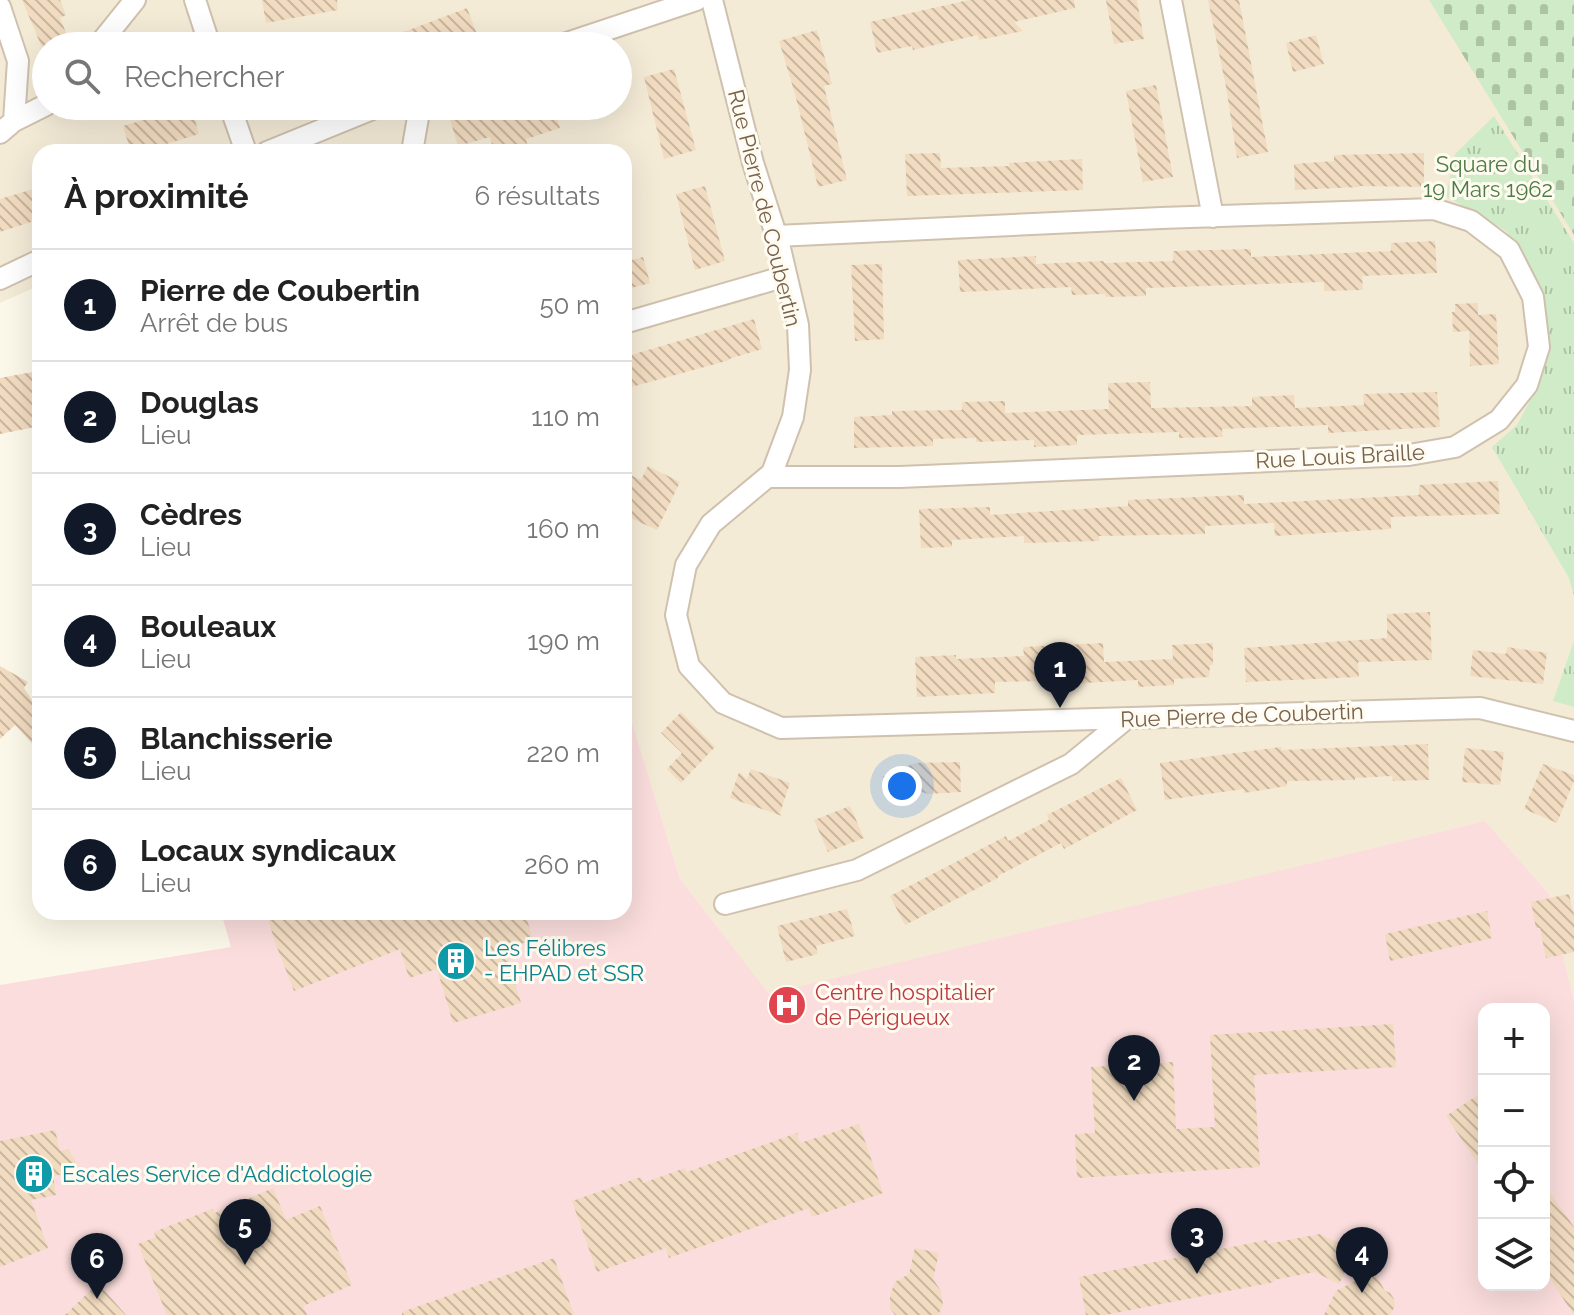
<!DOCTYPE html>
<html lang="fr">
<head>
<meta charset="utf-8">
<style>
  :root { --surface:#fff; --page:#f2f2f2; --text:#222; --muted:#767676; --line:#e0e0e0; --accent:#111827 }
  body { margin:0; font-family:Raleway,sans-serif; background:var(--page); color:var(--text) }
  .controls { position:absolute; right:24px; bottom:24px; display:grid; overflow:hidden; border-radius:16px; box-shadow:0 8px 32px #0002 }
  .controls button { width:72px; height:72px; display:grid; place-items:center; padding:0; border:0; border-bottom:2px solid var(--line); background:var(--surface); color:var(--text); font:40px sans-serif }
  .you { position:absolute; left:902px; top:786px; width:28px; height:28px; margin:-20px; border:6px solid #fff; border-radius:50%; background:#1a73e8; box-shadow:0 0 0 12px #1a73e833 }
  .badge { display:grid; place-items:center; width:52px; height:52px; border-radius:50%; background:var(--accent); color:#fff; font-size:26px; font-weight:700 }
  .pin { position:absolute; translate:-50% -66px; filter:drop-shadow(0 2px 4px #0008) }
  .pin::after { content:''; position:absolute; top:42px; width:28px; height:24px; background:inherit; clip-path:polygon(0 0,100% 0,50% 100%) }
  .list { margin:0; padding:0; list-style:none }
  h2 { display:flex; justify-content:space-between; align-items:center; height:104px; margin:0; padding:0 32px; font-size:34px }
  h2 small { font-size:26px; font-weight:400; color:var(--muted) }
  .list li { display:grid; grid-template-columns:52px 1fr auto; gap:24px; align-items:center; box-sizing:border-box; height:112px; padding:0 32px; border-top:2px solid var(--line) }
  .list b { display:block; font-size:30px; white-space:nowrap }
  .list p { margin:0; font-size:26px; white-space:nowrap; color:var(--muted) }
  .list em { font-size:26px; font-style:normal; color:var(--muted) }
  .icon { flex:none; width:44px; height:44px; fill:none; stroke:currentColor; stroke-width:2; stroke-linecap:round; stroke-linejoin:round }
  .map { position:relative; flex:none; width:1574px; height:1315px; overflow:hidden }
  .search { position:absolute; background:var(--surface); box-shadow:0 8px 32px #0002; left:32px; top:32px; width:600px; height:88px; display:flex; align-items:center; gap:20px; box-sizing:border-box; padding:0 28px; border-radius:44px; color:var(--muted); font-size:30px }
  .panel { position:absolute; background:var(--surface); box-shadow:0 8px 32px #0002; left:32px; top:144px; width:600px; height:776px; border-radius:24px }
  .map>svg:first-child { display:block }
  .residential { fill:#f4ebd7; fill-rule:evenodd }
  .medical { fill:#fadddc; fill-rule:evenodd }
  .cemetery { fill:url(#cemetery-stones) }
  .park { fill:url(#park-tufts) }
  .building { fill:url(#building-back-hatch) }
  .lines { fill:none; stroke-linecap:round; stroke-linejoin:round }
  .street-casing { stroke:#cfc1ae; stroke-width:24 }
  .street { stroke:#fff; stroke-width:20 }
  .labels { text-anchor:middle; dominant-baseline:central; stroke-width:6; stroke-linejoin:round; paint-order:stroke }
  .park-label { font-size:22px; fill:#4c7d43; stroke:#fffbf0 }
  .street-label { font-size:22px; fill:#77624c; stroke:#fffbf0 }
  .culture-label { font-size:22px; fill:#0d838f; stroke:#fffbf0; text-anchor:start }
  .health-label { font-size:22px; fill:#be3a42; stroke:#fffbf0; text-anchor:start }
</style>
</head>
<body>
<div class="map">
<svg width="1574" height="1315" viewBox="0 0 1574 1315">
  <defs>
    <pattern id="cemetery-stones" width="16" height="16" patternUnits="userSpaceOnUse" patternTransform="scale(2)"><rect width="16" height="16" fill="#d0ebc7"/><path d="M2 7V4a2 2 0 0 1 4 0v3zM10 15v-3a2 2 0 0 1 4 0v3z" fill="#aec2a4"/></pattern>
    <pattern id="park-tufts" width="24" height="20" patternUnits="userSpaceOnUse" patternTransform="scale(2)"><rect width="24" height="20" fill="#d0ebc7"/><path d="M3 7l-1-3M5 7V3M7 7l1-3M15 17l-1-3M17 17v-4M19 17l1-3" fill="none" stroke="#aec2a4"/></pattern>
    <pattern id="building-back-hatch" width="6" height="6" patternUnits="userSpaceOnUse" patternTransform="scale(2)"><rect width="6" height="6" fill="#f2dcc1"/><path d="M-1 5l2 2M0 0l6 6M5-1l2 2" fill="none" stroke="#c9b69f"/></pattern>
  </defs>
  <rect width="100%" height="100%" fill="#fcf8e9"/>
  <path class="residential" d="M 0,0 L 1430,0 L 1574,230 L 1574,1002 L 1549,894 L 1485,821 L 769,995 L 680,879 L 624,696 L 624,152 L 40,152 L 40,285 L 0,303 ZM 46,46 L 618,46 L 618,106 L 46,106 Z"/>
  <path class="medical" d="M 624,696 L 680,879 L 769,994 L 1485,821 L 1549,894 L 1574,1002 L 1574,1315 L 0,1315 L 0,985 L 231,947 L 221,912 L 624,912 ZM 1484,1009 L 1544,1009 L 1544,1285 L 1484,1285 Z"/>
  <path class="cemetery" d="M 1429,0 L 1574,0 L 1574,235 Z"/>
  <path class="park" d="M 1494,116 L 1574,243 L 1574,596 L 1569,578 L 1492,447 L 1517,425 L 1538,386 L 1542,317 L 1533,272 L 1506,231 L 1446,196 L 1455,154 Z
    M 1574,641 L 1574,707 L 1553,701 Z"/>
  <path class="building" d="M 22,0 L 60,0 L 66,15 L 60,18 L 69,40 L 53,46 L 46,46 L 46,49 L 43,50 Z
    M 262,0 L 337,0 L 338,10 L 266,23 Z
    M 969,0 L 1074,0 L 1075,8 L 1014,22 L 1023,31 L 979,40 L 978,35 L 913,50 L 912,46 L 877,53 L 870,22 Z
    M 1106,0 L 1137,0 L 1144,39 L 1114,44 Z
    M 1208,0 L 1239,0 L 1268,152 L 1237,158 L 1226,87 Z
    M 467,8 L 477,34 L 444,46 L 372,46 L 372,44 Z
    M 817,30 L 832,84 L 824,86 L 847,180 L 818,187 L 795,94 L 779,41 Z
    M 1316,35 L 1324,64 L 1293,72 L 1286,43 Z
    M 674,69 L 696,150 L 664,159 L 644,77 Z
    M 1156,85 L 1173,177 L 1143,182 L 1126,91 Z
    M 191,106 L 199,134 L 140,152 L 131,152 L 123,126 Z
    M 446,106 L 553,106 L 560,128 L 526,139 L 529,152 L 494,152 L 490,137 L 458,146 Z
    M 940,153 L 941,168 L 1009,166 L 1009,163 L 1082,159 L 1083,190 L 907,196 L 905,154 Z
    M 1424,153 L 1424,187 L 1359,186 L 1360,187 L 1295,190 L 1294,164 L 1334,161 L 1334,155 Z
    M 705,186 L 725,261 L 695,270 L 676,194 Z
    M 40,187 L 40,219 L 0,232 L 0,199 Z
    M 1435,241 L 1437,273 L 1362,276 L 1363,290 L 1324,291 L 1324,282 L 1146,288 L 1146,296 L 1106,297 L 1105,294 L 1072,295 L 1071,287 L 960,292 L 958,260 L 1036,256 L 1036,264 L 1104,261 L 1104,263 L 1173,261 L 1173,251 L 1251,249 L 1251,257 L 1391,251 L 1391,243 Z
    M 643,257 L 650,283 L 624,290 L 624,262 Z
    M 882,264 L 884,339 L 855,341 L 851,265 Z
    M 1478,303 L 1478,315 L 1496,314 L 1499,364 L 1470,366 L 1469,331 L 1453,332 L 1452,312 L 1455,312 L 1455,304 Z
    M 754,319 L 762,349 L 729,359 L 730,360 L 624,389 L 624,357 Z
    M 38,371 L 40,383 L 40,426 L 0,434 L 0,378 Z
    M 1150,382 L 1151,408 L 1252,406 L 1252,397 L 1294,395 L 1295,408 L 1364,405 L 1363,394 L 1437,392 L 1440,427 L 1328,433 L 1328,425 L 1222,429 L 1223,437 L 1179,438 L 1179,432 L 1077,435 L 1077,445 L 1034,447 L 1034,440 L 976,442 L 976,438 L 933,439 L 933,446 L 854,448 L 854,417 L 892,415 L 892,411 L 962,410 L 962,402 L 1005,401 L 1005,413 L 1109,409 L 1108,383 Z
    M 648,466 L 680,482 L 657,530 L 624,515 L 624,472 L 641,480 Z
    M 1498,481 L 1500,514 L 1391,517 L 1391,529 L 1275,536 L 1274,523 L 1205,526 L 1205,534 L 1099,536 L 1099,541 L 1024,543 L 1024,536 L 952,540 L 952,547 L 921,548 L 919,509 L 990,507 L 990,515 L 1128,506 L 1128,500 L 1244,495 L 1244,504 L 1419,495 L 1419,485 Z
    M 1430,612 L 1432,660 L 1358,662 L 1359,677 L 1246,682 L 1244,648 L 1387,638 L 1387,614 Z
    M 1103,643 L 1104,662 L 1173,659 L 1172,645 L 1213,643 L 1213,665 L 1210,665 L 1209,677 L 1174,679 L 1174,685 L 1138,687 L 1138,680 L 1051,685 L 1050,681 L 995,682 L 995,693 L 917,697 L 915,657 L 956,655 L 956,659 L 1024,656 L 1023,647 Z
    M 1507,647 L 1547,653 L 1543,684 L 1470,676 L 1473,650 L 1506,654 Z
    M 0,666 L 28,682 L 24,688 L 40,712 L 40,752 L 15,725 L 0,739 Z
    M 681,712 L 715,747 L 681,783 L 667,769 L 682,753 L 661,733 Z
    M 1428,744 L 1429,780 L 1393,781 L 1392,776 L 1355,778 L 1355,780 L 1287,781 L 1287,786 L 1244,793 L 1244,789 L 1165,800 L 1160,763 L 1281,747 L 1282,750 Z
    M 1465,748 L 1504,752 L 1500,785 L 1462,782 Z
    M 960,762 L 961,792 L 928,794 L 922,792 L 894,804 L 882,777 L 915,763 Z
    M 1543,764 L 1574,775 L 1574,781 L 1557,823 L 1524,809 Z
    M 751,769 L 790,783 L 780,813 L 782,816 L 730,798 L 739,772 L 747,779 Z
    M 1121,778 L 1137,810 L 1064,849 L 1061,843 L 998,876 L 998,878 L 905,925 L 890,896 L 1006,836 L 1008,841 L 1049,820 L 1047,815 Z
    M 850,806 L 864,838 L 828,852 L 814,820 Z
    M 1569,894 L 1574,915 L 1574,952 L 1546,958 L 1540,928 L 1536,928 L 1531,902 Z
    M 847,909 L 855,936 L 816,946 L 818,954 L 786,962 L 777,926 Z
    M 1487,911 L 1492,938 L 1390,961 L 1385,934 Z
    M 266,912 L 525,912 L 533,940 L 505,949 L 521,1003 L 453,1023 L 437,969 L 409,978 L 400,949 L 294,991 L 275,942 Z
    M 1393,1024 L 1396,1067 L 1254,1075 L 1260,1167 L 1077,1178 L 1075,1134 L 1095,1133 L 1091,1067 L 1173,1062 L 1176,1129 L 1215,1127 L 1210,1035 Z
    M 1484,1091 L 1484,1173 L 1446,1116 Z
    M 859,1124 L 883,1193 L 812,1217 L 809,1208 L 669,1258 L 666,1248 L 597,1272 L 572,1201 L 641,1177 L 643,1183 L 685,1168 L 687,1172 L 797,1133 L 800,1143 Z
    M 55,1130 L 60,1151 L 68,1149 L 82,1171 L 53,1176 L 56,1195 L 31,1200 L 48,1248 L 0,1267 L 0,1141 Z
    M 1544,1184 L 1574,1227 L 1574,1315 L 1544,1270 Z
    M 273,1188 L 286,1220 L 320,1206 L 352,1285 L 303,1306 L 307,1315 L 167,1315 L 138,1244 L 156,1237 L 154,1232 L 212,1209 L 215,1213 Z
    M 1320,1234 L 1353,1250 L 1352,1253 L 1354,1254 L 1339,1284 L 1315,1272 L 1274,1280 L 1274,1282 L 1105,1315 L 1086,1315 L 1079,1277 L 1267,1240 L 1268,1244 Z
    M 915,1248 L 939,1253 L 933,1279 L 941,1291 L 943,1305 L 938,1315 L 895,1315 L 890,1308 L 890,1295 L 895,1282 L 909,1274 Z
    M 554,1258 L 574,1315 L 402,1315 L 402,1312 Z
    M 1374,1271 L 1385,1291 L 1390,1293 L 1394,1299 L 1395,1306 L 1390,1315 L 1324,1315 L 1336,1291 Z
    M 98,1283 L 126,1315 L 65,1315 Z"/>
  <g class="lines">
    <g class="street-casing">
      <path id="street" d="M 195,0 L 210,46
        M 712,0 L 753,163 L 779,244 L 798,325 L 800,370 L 793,417 L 772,473 L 711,524 L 686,565 L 676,615 L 689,666 L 723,703 L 781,728 L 1480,708 L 1574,731
        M 1171,0 L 1213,217
        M 0,7 L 18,61 L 14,121
        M 98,46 L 135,0
        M 558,46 L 696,0
        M 230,106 L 246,152
        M 0,133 L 14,121 L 46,105
        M 267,152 L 380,106
        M 412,152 L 420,106
        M 0,279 L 40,260
        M 624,323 L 786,276
        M 768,477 L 900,477 L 1409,455 L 1455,447 L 1499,420 L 1527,385 L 1539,347 L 1533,297 L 1509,250 L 1471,221 L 1434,209 L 1161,218 L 776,236
        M 725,904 L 857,870 L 1071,764 L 1127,718"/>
    </g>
    <use href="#street" class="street"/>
  </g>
  <defs>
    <g id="building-disc" transform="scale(2)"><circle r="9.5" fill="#0f9aa8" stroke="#fffbf0"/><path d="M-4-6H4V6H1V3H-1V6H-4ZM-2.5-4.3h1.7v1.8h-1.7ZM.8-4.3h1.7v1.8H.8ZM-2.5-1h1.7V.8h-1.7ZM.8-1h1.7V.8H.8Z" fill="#fff"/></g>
    <g id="hospital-disc" transform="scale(2)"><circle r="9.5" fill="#e0444e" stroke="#fffbf0"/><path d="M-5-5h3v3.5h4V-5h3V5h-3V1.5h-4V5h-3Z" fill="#fff"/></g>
  </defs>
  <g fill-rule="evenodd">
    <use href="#building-disc" x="456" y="961"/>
    <use href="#hospital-disc" x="787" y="1005"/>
    <use href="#building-disc" x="34" y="1174"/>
  </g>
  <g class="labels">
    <g class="park-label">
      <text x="1488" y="164">Square du<tspan x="1488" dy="25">19 Mars 1962</tspan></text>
    </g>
    <g class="street-label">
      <text transform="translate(765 208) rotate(76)">Rue Pierre de Coubertin</text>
      <text transform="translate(1340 456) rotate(-3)">Rue Louis Braille</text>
      <text transform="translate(1242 715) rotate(-2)">Rue Pierre de Coubertin</text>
    </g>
    <g class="culture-label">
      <text x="484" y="948">Les Félibres<tspan x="484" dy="25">- EHPAD et SSR</tspan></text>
      <text x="62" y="1174">Escales Service d'Addictologie</text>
    </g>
    <g class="health-label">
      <text x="815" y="992">Centre hospitalier<tspan x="815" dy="25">de Périgueux</tspan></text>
    </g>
  </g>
</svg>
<div class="controls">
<button>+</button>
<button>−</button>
<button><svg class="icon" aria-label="locate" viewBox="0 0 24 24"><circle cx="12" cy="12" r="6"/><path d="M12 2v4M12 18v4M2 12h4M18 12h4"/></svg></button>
<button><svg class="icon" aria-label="layers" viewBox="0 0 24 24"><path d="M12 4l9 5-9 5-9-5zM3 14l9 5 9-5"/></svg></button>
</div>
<div class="you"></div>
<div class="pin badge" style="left:1060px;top:708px">1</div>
<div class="pin badge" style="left:1134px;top:1101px">2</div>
<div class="pin badge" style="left:1197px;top:1274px">3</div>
<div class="pin badge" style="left:1362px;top:1293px">4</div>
<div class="pin badge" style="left:245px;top:1265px">5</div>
<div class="pin badge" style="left:97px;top:1299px">6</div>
<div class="search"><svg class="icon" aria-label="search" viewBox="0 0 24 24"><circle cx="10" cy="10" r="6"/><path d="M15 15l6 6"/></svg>Rechercher</div>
<section class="panel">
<h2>À proximité<small>6 résultats</small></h2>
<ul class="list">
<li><span class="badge">1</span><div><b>Pierre de Coubertin</b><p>Arrêt de bus</p></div><em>50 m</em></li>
<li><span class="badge">2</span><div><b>Douglas</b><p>Lieu</p></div><em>110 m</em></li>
<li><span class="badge">3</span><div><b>Cèdres</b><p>Lieu</p></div><em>160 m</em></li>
<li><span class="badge">4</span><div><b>Bouleaux</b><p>Lieu</p></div><em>190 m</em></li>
<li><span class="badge">5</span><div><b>Blanchisserie</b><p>Lieu</p></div><em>220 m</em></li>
<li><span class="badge">6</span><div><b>Locaux syndicaux</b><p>Lieu</p></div><em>260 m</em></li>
</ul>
</section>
</div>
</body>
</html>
